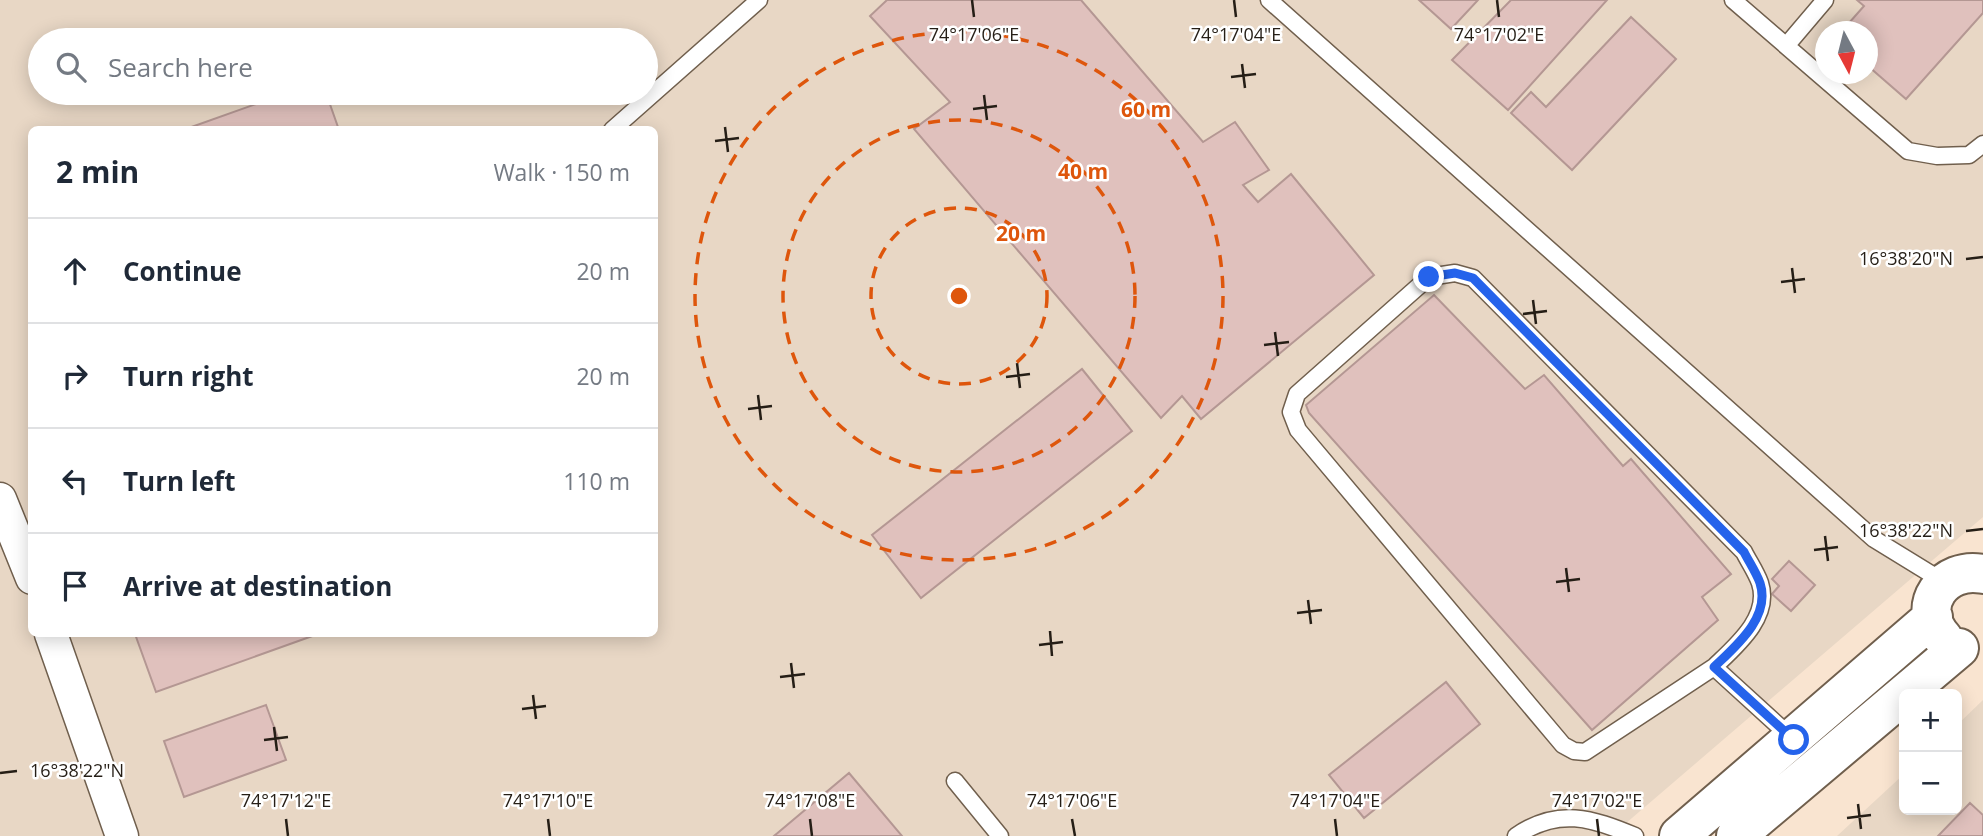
<!DOCTYPE html>
<html lang="en">
<head>
<meta charset="utf-8">
<style>
  :root { --surface:#fff; --page:#f6f6f7; --text:#1f2937; --muted:#747a83; --line:#e0e1e3 }
  body { margin:0; font-family:"Open Sans",sans-serif; background:var(--page); color:var(--text) }
  .controls { position:absolute; right:21px; bottom:21px; display:grid; overflow:hidden; border-radius:10px; box-shadow:0 4px 18px #0003 }
  .controls button { width:63px; height:63px; display:grid; place-items:center; padding:0; border:0; border-bottom:2px solid var(--line); background:var(--surface); color:var(--text); font:35px sans-serif }
  .compass { position:absolute; left:1815px; top:21px; width:63px; height:63px; border-radius:50%; background:var(--surface); box-shadow:0 4px 18px #0003; rotate:173deg }
  .stop { position:absolute; width:21px; height:21px; margin:-16px; border:5px solid #2563eb; border-radius:50%; background:#fff }
  .stop.end { background:#2563eb; border-color:#fff; box-shadow:0 2px 7px #0008 }
  .list { margin:0; padding:0; list-style:none }
  h2 { display:flex; justify-content:space-between; align-items:center; height:91px; margin:0; padding:0 28px; font-size:30px }
  h2 small { font-size:23px; font-weight:400; color:var(--muted) }
  .list li { display:grid; grid-template-columns:46px 1fr auto; gap:21px; align-items:center; box-sizing:border-box; height:105px; padding:0 28px; border-top:2px solid var(--line) }
  .list b { display:block; font-size:26px; white-space:nowrap }
  .list em { font-size:23px; font-style:normal; color:var(--muted) }
  .icon { flex:none; width:38px; height:38px; fill:none; stroke:currentColor; stroke-width:2; stroke-linecap:round; stroke-linejoin:round }
  .map { position:relative; flex:none; width:1983px; height:836px; overflow:hidden }
  .search { position:absolute; background:var(--surface); box-shadow:0 4px 18px #0003; left:28px; top:28px; width:630px; height:77px; display:flex; align-items:center; gap:18px; box-sizing:border-box; padding:0 24px; border-radius:38px; color:var(--muted); font-size:26px }
  .panel { position:absolute; background:var(--surface); box-shadow:0 4px 18px #0003; left:28px; top:126px; width:630px; height:511px; border-radius:10px }
  .map>svg:first-child { display:block }
  .industrial { fill:#e8d7c5; fill-rule:evenodd }
  .building { fill:#e0c1bd; stroke:#b49793; stroke-width:2 }
  .lines { fill:none; stroke-linecap:round; stroke-linejoin:round }
  .lane-casing { stroke:#705f4d; stroke-width:19 }
  .street-casing { stroke:#705f4d; stroke-width:35 }
  .secondary-casing { stroke:#705f4d; stroke-width:42 }
  .lane { stroke:#fff; stroke-width:16 }
  .street { stroke:#fff; stroke-width:32 }
  .secondary { stroke:#fff; stroke-width:38 }
  .route { stroke:#2563eb; stroke-width:9 }
  .ticks { fill:none; stroke:#251e16; stroke-width:2.5 }
  .ring { fill:none; stroke:#de560c; stroke-width:3.5; stroke-dasharray:12 9 }
  .ticks-label { font-size:18px; text-anchor:middle; fill:#251e16; stroke:#fff; stroke-width:5; stroke-linejoin:round; paint-order:stroke }
  .centre { fill:#de560c; stroke:#fff; stroke-width:3.5 }
  .ring-label { font-size:21px; text-anchor:middle; font-weight:bold; fill:#de560c; stroke:#fff; stroke-width:5; stroke-linejoin:round; paint-order:stroke }
</style>
</head>
<body>
<div class="map">
<svg width="1983" height="836" viewBox="0 0 1983 836">
  <rect width="100%" height="100%" fill="#f9e4d0"/>
  <path class="industrial" d="M 0,0 L 1983,0 L 1983,517 L 1611,836 L 0,836 ZM 1826,32 L 1868,32 L 1868,74 L 1826,74 ZM 40,40 L 646,40 L 646,93 L 40,93 ZM 32,130 L 654,130 L 654,634 L 32,634 Z
    M 1983,700 L 1983,836 L 1837,836 L 1904,774 L 1904,810 L 1957,810 L 1957,725 Z"/>
  <path class="building" d="M 887,0 L 1081,0 L 1203,142 L 1235,122 L 1269,170 L 1243,185 L 1258,202 L 1291,174 L 1374,275 L 1201,419 L 1182,396 L 1161,418 L 914,129 L 950,102 L 870,16 Z
    M 1419,0 L 1478,0 L 1451,29 Z
    M 1511,0 L 1607,0 L 1508,110 L 1452,60 Z
    M 1857,0 L 1983,0 L 1983,13 L 1906,99 L 1868,66 L 1868,32 L 1841,32 L 1864,6 Z
    M 1631,17 L 1676,59 L 1572,170 L 1511,113 L 1531,92 L 1546,107 Z
    M 287,93 L 326,93 L 339,130 L 183,130 Z
    M 1434,295 L 1525,389 L 1544,375 L 1623,466 L 1631,459 L 1731,574 L 1702,597 L 1718,620 L 1592,730 L 1309,413 L 1306,405 Z
    M 1082,369 L 1132,431 L 921,598 L 872,535 Z
    M 1789,561 L 1815,585 L 1791,611 L 1772,594 L 1779,586 L 1772,579 Z
    M 135,634 L 318,634 L 156,692 Z
    M 1446,682 L 1480,724 L 1364,818 L 1329,775 Z
    M 266,705 L 286,760 L 184,797 L 164,741 Z
    M 849,773 L 902,836 L 774,836 Z
    M 1970,803 L 1983,815 L 1983,836 L 1938,836 Z"/>
  <g class="lines">
    <g class="lane-casing">
      <path id="lane" d="M 1269,0 L 1874,539 L 1944,582
        M 1733,0 L 1908,151 L 1937,156 L 1969,155 L 1983,144
        M 1786,46 L 1825,0
        M 612,130 L 759,0
        M 1714,667 L 1585,752 L 1574,751 L 1563,745 L 1298,430 L 1291,412 L 1297,394 L 1429,277 L 1455,273 L 1473,278 L 1744,552 C 1749,562 1756,572 1760,583 C 1771,617 1736,646 1714,667 L 1793,739
        M 955,781 L 1000,836
        M 1516,836 C 1558,807 1592,818 1635,836"/>
    </g>
    <g class="street-casing">
      <path id="street" d="M 0,499 L 32,578
        M 51,634 L 122,836"/>
    </g>
    <g class="secondary-casing">
      <path id="secondary" d="M 1943,638 C 1914,606 1944,566 1983,574
        M 1679,836 L 1933,617
        M 1736,836 L 1959,648"/>
    </g>
    <use href="#lane" class="lane"/>
    <use href="#street" class="street"/>
    <use href="#secondary" class="secondary"/>
  </g>
  <g class="lines">
    <path class="route" d="M 1429,277 L 1455,273 L 1473,278 L 1744,552 C 1749,562 1756,572 1760,583 C 1771,617 1736,646 1714,667 L 1794,740"/>
  </g>
  <path class="ticks" d="M 972,0 L 974,17M 1234,0 L 1236,17M 1497,0 L 1499,17M 1242,64 L 1245,88M 1231,77 L 1256,74M 984,95 L 987,120M 973,109 L 997,106M 725,127 L 728,152M 715,141 L 739,138M 1966,259 L 1983,257M 1792,268 L 1795,293M 1781,282 L 1805,279M 1533,300 L 1536,324M 1523,314 L 1547,311M 1275,332 L 1278,356M 1264,345 L 1289,342M 1017,363 L 1020,388M 1006,377 L 1030,374M 758,395 L 761,420M 748,409 L 772,406M 1966,531 L 1983,529M 1825,536 L 1828,561M 1814,550 L 1838,547M 1566,568 L 1569,592M 1556,582 L 1580,579M 1308,600 L 1311,624M 1297,613 L 1322,610M 1050,631 L 1052,656M 1039,645 L 1063,642M 791,663 L 794,688M 780,677 L 805,674M 533,695 L 536,719M 522,709 L 546,706M 274,727 L 277,751M 264,740 L 288,737M 0,773 L 17,771M 1858,804 L 1861,829M 1847,818 L 1871,815M 286,819 L 288,836M 548,819 L 550,836M 810,819 L 812,836M 1072,819 L 1075,836M 1335,819 L 1337,836M 1597,819 L 1599,836"/>
  <g class="ring">
    <circle cx="959" cy="296" r="88"/>
    <circle cx="959" cy="296" r="176"/>
    <circle cx="959" cy="296" r="264"/>
  </g>
  <g class="ticks-label">
    <text x="974" y="41">74°17'06"E</text>
    <text x="1236" y="41">74°17'04"E</text>
    <text x="1499" y="41">74°17'02"E</text>
    <text x="1906" y="265">16°38'20"N</text>
    <text x="1906" y="537">16°38'22"N</text>
    <text x="77" y="777">16°38'22"N</text>
    <text x="286" y="807">74°17'12"E</text>
    <text x="548" y="807">74°17'10"E</text>
    <text x="810" y="807">74°17'08"E</text>
    <text x="1072" y="807">74°17'06"E</text>
    <text x="1335" y="807">74°17'04"E</text>
    <text x="1597" y="807">74°17'02"E</text>
  </g>
  <circle cx="959" cy="296" r="10" class="centre"/>
  <g class="ring-label">
    <text x="1146" y="117">60 m</text>
    <text x="1083" y="179">40 m</text>
    <text x="1021" y="241">20 m</text>
  </g>
</svg>
<div class="controls">
<button>+</button>
<button>−</button>
</div>
<svg class="compass" viewBox="-18 -18 36 36"><path d="M0-13l5 13h-10z" fill="#e53935"/><path d="M0 13l5-13h-10z" fill="#747a83"/></svg>
<div class="stop" style="left:1794px;top:740px"></div>
<div class="stop end" style="left:1429px;top:277px"></div>
<div class="search"><svg class="icon" aria-label="search" viewBox="0 0 24 24"><circle cx="10" cy="10" r="6"/><path d="M15 15l6 6"/></svg>Search here</div>
<section class="panel">
<h2>2 min<small>Walk · 150 m</small></h2>
<ul class="list">
<li><svg class="icon" aria-label="ahead" viewBox="0 0 24 24"><path d="M12 20V5M6 11l6-6 6 6"/></svg><div><b>Continue</b></div><em>20 m</em></li>
<li><svg class="icon" aria-label="right" viewBox="0 0 24 24"><path d="M7 20v-9h11M14 6l5 5-5 5"/></svg><div><b>Turn right</b></div><em>20 m</em></li>
<li><svg class="icon" aria-label="left" viewBox="0 0 24 24"><path d="M17 20v-9H6M10 6l-5 5 5 5"/></svg><div><b>Turn left</b></div><em>110 m</em></li>
<li><svg class="icon" aria-label="arrive" viewBox="0 0 24 24"><path d="M6 21V4h12l-3 4 3 4H6"/></svg><div><b>Arrive at destination</b></div></li>
</ul>
</section>
</div>
</body>
</html>
